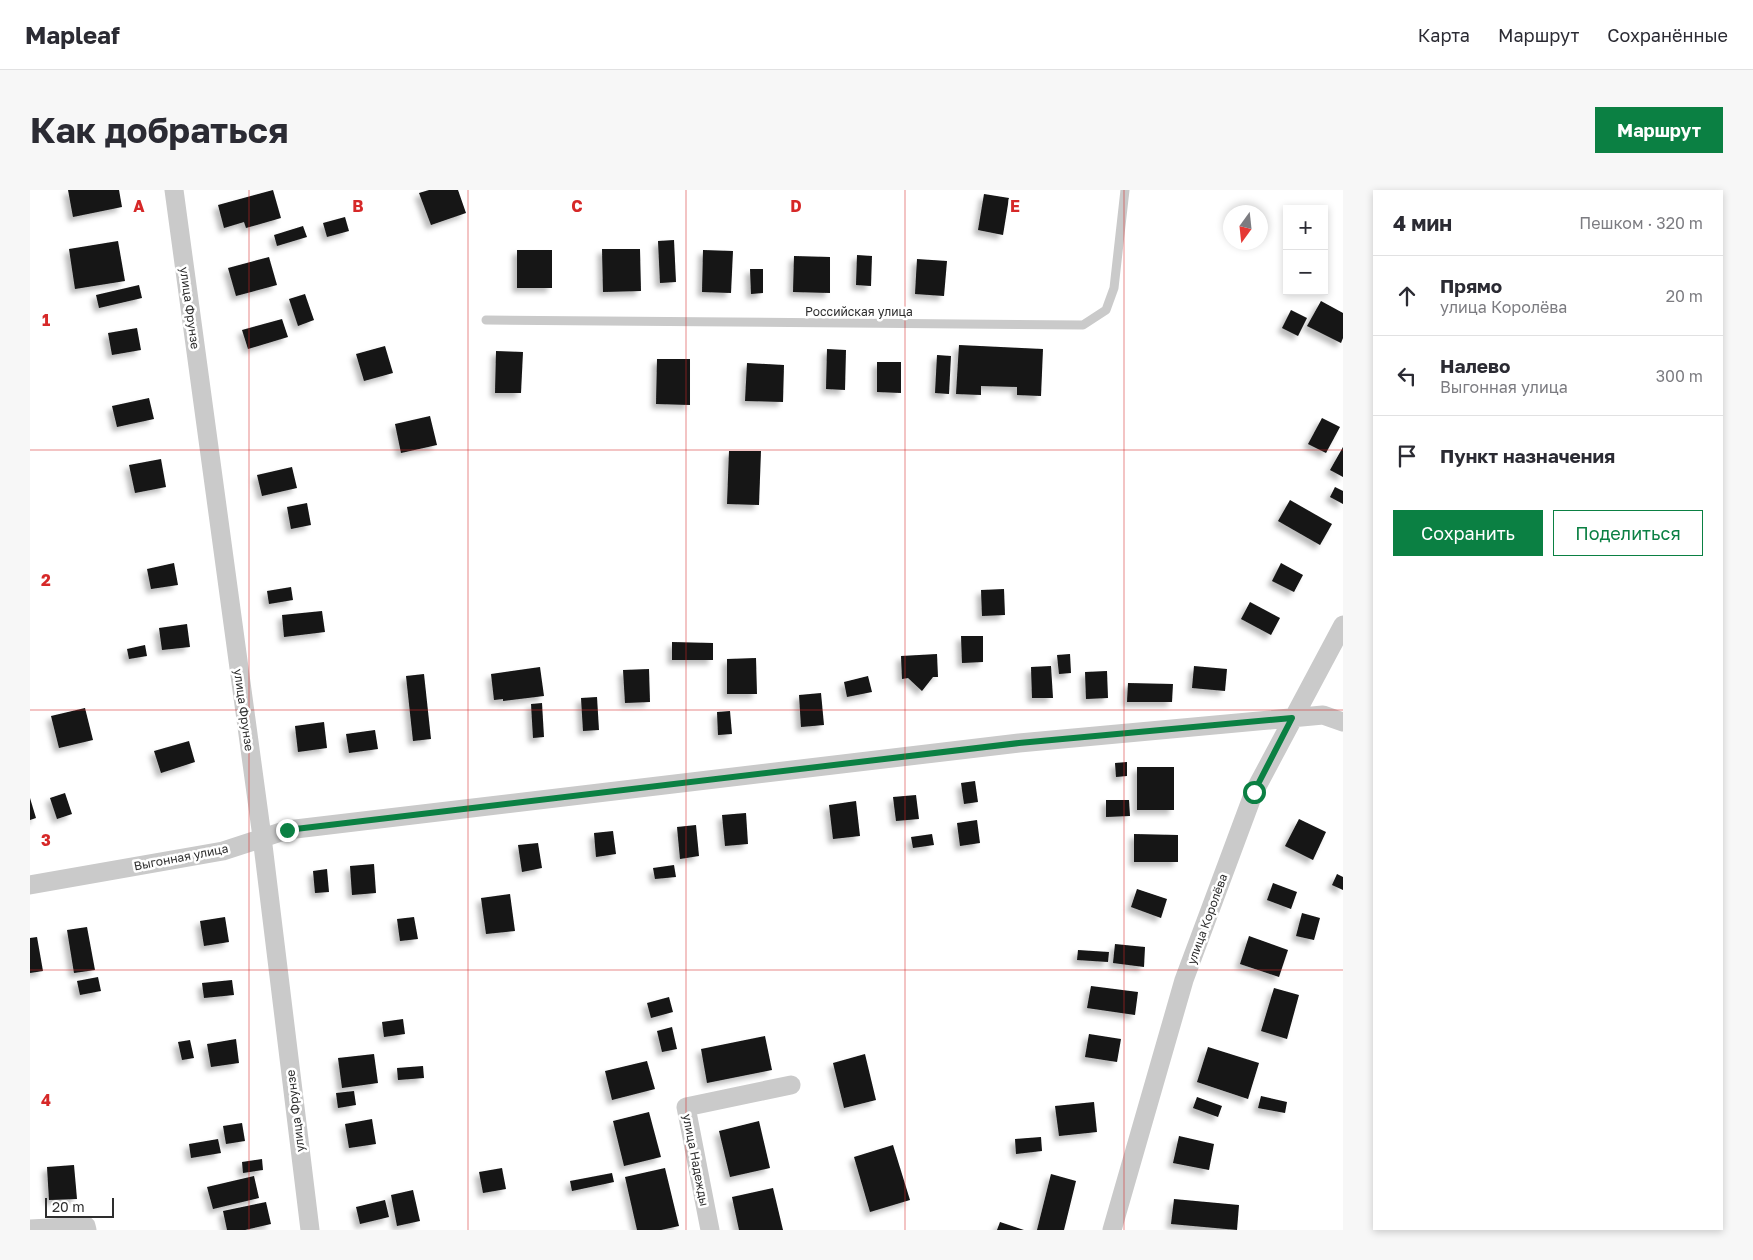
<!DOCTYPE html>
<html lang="ru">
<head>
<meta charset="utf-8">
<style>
  :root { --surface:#fff; --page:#f7f7f7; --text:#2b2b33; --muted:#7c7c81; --line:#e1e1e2; --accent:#0b8043 }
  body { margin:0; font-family:"Golos Text",sans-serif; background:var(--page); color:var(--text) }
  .controls { position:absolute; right:15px; top:15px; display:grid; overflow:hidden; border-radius:0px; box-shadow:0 2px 8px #0003 }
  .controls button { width:45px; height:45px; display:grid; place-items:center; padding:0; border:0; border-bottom:1px solid var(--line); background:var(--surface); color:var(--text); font:25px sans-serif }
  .compass { position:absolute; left:1193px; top:15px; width:45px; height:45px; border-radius:50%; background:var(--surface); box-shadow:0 2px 8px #0003; rotate:195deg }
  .scale { position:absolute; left:15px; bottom:12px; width:69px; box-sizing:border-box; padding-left:5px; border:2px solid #2d2d2d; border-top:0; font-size:14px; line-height:18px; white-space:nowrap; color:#2d2d2d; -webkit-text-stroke:4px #fff; paint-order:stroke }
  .stop { position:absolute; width:15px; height:15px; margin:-11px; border:4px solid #0b8043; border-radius:50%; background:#fff }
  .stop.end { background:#0b8043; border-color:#fff; box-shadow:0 1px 5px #0008 }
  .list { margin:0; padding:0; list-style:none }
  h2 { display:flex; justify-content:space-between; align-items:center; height:65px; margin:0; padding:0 20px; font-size:21px }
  h2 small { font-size:16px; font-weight:400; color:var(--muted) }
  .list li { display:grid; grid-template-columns:32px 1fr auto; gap:15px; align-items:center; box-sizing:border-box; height:80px; padding:0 20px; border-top:1px solid var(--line) }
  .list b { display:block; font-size:19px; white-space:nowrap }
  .list p { margin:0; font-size:16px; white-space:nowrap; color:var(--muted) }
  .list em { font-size:16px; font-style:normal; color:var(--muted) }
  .actions { display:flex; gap:10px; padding:15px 20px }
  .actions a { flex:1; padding:11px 0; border:1px solid var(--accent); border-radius:0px; text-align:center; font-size:18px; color:var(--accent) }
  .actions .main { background:var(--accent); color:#fff }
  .icon { flex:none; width:28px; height:28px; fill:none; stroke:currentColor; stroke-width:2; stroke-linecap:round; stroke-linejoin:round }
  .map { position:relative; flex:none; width:1313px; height:1040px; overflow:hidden; border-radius:0px }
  header { display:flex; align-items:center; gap:30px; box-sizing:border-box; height:70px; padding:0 25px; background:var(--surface); border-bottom:1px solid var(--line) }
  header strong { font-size:24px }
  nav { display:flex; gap:28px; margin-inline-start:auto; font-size:18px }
  .intro { display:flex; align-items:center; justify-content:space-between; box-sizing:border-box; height:120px; padding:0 30px }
  h1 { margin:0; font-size:35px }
  .button { padding:12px 22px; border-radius:0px; background:var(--accent); color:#fff; font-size:18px; font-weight:700 }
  main { display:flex; gap:30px; padding:0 30px }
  aside { flex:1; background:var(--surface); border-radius:0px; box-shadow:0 2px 8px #0003 }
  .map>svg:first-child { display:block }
  .building { fill:#141414; filter:url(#shadow) }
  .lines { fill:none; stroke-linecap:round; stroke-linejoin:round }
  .lane { stroke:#cacaca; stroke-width:9 }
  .street { stroke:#cacaca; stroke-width:19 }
  .route { stroke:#0b8043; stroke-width:6 }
  .grid { fill:none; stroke:#d62828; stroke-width:1; stroke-opacity:0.55 }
  .labels { text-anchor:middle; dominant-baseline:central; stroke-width:5; stroke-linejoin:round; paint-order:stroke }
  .street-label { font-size:12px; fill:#2d2d2d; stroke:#fff }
  .grid-label { font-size:16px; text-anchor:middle; font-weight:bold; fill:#d62828; stroke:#fff; stroke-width:5; stroke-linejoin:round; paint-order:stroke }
</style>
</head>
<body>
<header>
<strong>Mapleaf</strong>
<nav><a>Карта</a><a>Маршрут</a><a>Сохранённые</a></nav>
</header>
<div class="intro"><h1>Как добраться</h1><a class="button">Маршрут</a></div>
<main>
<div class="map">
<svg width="1313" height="1040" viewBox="0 0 1313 1040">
  <defs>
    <filter id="shadow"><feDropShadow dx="-4.5" dy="4.5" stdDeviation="2.5" flood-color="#0004"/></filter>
  </defs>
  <rect width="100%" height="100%" fill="#fff"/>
  <path class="building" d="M 38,0 L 89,0 L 92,17 L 43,27 Z
    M 243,0 L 251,28 L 216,38 L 214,32 L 194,38 L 188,15 Z
    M 399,0 L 428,0 L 436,23 L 401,35 L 389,3 Z
    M 954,4 L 979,8 L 973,45 L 948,40 Z
    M 315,27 L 319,41 L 297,47 L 293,33 Z
    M 273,36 L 277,47 L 247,56 L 244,45 Z
    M 644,50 L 646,92 L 630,93 L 628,51 Z
    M 88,51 L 95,91 L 45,99 L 39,59 Z
    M 572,59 L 610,59 L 611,101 L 573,102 Z
    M 487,60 L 522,60 L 522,98 L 487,98 Z
    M 673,60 L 703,61 L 701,103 L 672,102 Z
    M 827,65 L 842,66 L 841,96 L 826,95 Z
    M 764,66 L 800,67 L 800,103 L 763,102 Z
    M 239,67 L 247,95 L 206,106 L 198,78 Z
    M 887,69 L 917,71 L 914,106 L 885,104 Z
    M 720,79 L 733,79 L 733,103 L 721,104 Z
    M 109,95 L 112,108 L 69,118 L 66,105 Z
    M 275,104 L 284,130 L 268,136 L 259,109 Z
    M 1291,111 L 1313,123 L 1313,148 L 1311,153 L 1277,136 Z
    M 1261,120 L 1277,128 L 1268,146 L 1252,138 Z
    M 252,129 L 258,147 L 218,159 L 212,140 Z
    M 107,138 L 111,160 L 82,165 L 78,143 Z
    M 929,155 L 1013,159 L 1011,206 L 987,205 L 987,197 L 951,196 L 951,205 L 926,204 Z
    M 355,156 L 363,183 L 334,191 L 326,164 Z
    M 797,159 L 816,160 L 815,200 L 796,199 Z
    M 466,161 L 493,162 L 491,203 L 465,203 Z
    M 907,165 L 921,166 L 919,204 L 905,203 Z
    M 627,169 L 660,169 L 660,215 L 626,214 Z
    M 847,172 L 871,172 L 871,203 L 847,202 Z
    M 717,173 L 754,175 L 753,212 L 715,211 Z
    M 119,208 L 124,229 L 87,237 L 82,216 Z
    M 400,226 L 407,255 L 371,263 L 365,234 Z
    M 1292,228 L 1310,237 L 1296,263 L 1278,254 Z
    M 1313,257 L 1313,287 L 1300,280 Z
    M 699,261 L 731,261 L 729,315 L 697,314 Z
    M 131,269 L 136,297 L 105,303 L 99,275 Z
    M 262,277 L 267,298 L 232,306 L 227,285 Z
    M 1305,297 L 1313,301 L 1313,314 L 1300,307 Z
    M 1260,310 L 1302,334 L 1290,355 L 1248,331 Z
    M 277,313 L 281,335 L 261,339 L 257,317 Z
    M 144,373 L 148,395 L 121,399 L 117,379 Z
    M 1251,373 L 1273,385 L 1264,402 L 1242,391 Z
    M 261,397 L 263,410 L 239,414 L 237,401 Z
    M 974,399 L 975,425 L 952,426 L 951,400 Z
    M 1220,412 L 1250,428 L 1241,445 L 1211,429 Z
    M 292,421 L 295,442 L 254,447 L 252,425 Z
    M 157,434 L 160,457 L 132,460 L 129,438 Z
    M 931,446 L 953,446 L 953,472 L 932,473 Z
    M 642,452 L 683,453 L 683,470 L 642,470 Z
    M 115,455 L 117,466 L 99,469 L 97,459 Z
    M 907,464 L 908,487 L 903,487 L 892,501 L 878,488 L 872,489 L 871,466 Z
    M 1040,464 L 1041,483 L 1029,484 L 1027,465 Z
    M 726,468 L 727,504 L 697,504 L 697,469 Z
    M 1021,476 L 1023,508 L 1002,508 L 1001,477 Z
    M 1164,476 L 1197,479 L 1195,501 L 1162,498 Z
    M 510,477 L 514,506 L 473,511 L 473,509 L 464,510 L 461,484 Z
    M 619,479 L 620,512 L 595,513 L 593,480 Z
    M 1077,481 L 1078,508 L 1056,509 L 1055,482 Z
    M 394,484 L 401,549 L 383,551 L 376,486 Z
    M 838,486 L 842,502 L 817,507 L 814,492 Z
    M 1098,493 L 1143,494 L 1142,512 L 1097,512 Z
    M 791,503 L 794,535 L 771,537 L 769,505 Z
    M 567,507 L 569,540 L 553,541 L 551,508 Z
    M 512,513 L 514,547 L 503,548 L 501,514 Z
    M 55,518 L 63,550 L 29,558 L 21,526 Z
    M 700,521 L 702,544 L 688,545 L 687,522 Z
    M 294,532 L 297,558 L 268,562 L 265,536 Z
    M 345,540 L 348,559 L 319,563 L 316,544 Z
    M 159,551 L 165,572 L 131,583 L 124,561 Z
    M 1097,572 L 1097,586 L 1086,587 L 1085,573 Z
    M 1107,577 L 1144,577 L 1144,620 L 1107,620 Z
    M 945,591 L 948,612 L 934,614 L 931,593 Z
    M 35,603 L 42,624 L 27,629 L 20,608 Z
    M 886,605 L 889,629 L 866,631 L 863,607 Z
    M 0,608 L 6,628 L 0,630 Z
    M 1076,610 L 1099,610 L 1100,626 L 1076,627 Z
    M 826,611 L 830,646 L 803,649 L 799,615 Z
    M 716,623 L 718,654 L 695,656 L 692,625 Z
    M 1269,629 L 1296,642 L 1283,670 L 1255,656 Z
    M 947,630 L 950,653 L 930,656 L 927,633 Z
    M 666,635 L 669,666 L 650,669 L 647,637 Z
    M 583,641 L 586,664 L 566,667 L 564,643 Z
    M 902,644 L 904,655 L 883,658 L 881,647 Z
    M 1104,644 L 1148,645 L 1148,672 L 1104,672 Z
    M 508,653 L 512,678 L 492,682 L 488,655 Z
    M 344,674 L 346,703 L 322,705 L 320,676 Z
    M 644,675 L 646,687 L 625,689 L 623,678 Z
    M 297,679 L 299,702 L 285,703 L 283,681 Z
    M 1307,684 L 1313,687 L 1313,700 L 1302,695 Z
    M 1243,693 L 1267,702 L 1261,719 L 1237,710 Z
    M 1107,699 L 1137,709 L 1131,728 L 1101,717 Z
    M 480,704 L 485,741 L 456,744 L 451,708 Z
    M 1272,723 L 1290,728 L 1284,750 L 1266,746 Z
    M 195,727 L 199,752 L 174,756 L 170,731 Z
    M 384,727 L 388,749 L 370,751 L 367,729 Z
    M 57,737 L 65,780 L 44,783 L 37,740 Z
    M 1219,746 L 1258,760 L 1249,787 L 1210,774 Z
    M 7,747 L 13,781 L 0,783 L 0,748 Z
    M 1085,754 L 1115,757 L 1114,777 L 1083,773 Z
    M 1048,760 L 1079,762 L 1078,772 L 1047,770 Z
    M 68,787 L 71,801 L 50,805 L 47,791 Z
    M 202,790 L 204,805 L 174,808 L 172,793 Z
    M 1061,796 L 1108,802 L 1105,825 L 1057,818 Z
    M 1244,798 L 1269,805 L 1257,849 L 1231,841 Z
    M 639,807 L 643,822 L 621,828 L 617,813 Z
    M 373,829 L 375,844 L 354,847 L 352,832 Z
    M 642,837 L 647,859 L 632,862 L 627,841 Z
    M 1059,844 L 1091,849 L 1087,872 L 1055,867 Z
    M 735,846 L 742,880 L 677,893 L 671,859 Z
    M 206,849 L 209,873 L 181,877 L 177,854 Z
    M 160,850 L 164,868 L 152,870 L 148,852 Z
    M 1178,857 L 1229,873 L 1218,909 L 1167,892 Z
    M 344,864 L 348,893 L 312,898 L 308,868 Z
    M 835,864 L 846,910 L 814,918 L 803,873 Z
    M 617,871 L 625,899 L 582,910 L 575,881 Z
    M 393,876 L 394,888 L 368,890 L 367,878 Z
    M 324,901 L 326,915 L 308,918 L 306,903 Z
    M 1231,906 L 1257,912 L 1255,923 L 1228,918 Z
    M 1167,907 L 1192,916 L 1188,927 L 1163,918 Z
    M 1064,912 L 1067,942 L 1029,946 L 1025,916 Z
    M 619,922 L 631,967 L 594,976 L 583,931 Z
    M 342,929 L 346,954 L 319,958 L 315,934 Z
    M 729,931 L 740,978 L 700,987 L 689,941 Z
    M 212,933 L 215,951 L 196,954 L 193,936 Z
    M 1149,946 L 1184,954 L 1179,980 L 1143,973 Z
    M 1011,947 L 1012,961 L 986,964 L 985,949 Z
    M 188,949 L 191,963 L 161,968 L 159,954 Z
    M 863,955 L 880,1010 L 840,1022 L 824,967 Z
    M 232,969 L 233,980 L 213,983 L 212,972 Z
    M 44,975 L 47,1009 L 19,1010 L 17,977 Z
    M 472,978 L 476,999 L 453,1003 L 449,982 Z
    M 635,978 L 649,1036 L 631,1040 L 607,1040 L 595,987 Z
    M 582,983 L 584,992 L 542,1001 L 540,991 Z
    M 1021,984 L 1046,991 L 1034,1040 L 1007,1040 Z
    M 224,986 L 229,1008 L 183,1019 L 177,997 Z
    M 743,998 L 753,1040 L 709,1040 L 702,1007 Z
    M 383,1000 L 390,1031 L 367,1036 L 361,1005 Z
    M 1144,1009 L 1209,1015 L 1207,1040 L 1141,1034 Z
    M 355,1010 L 359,1027 L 330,1034 L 326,1017 Z
    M 236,1012 L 241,1034 L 215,1040 L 197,1040 L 193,1021 Z
    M 970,1032 L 994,1040 L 967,1040 Z"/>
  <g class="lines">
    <path class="lane" d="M 456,130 L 1053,135 L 1076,120 L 1084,98 L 1095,0"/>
    <path class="street" d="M 144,0 L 232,647 L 280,1040
      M 0,695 L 193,661 L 257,640 L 989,553 L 1293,525 L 1313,532
      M 0,1039 L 56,1036 L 57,1040
      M 680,1040 L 656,917 L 761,895
      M 1082,1040 L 1154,790 L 1224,602 L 1313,435"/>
  </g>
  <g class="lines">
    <path class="route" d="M 257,640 L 989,553 L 1262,528 L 1224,602"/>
  </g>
  <path class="grid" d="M 219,0 L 219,1040M 438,0 L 438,1040M 656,0 L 656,1040M 875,0 L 875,1040M 1094,0 L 1094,1040M 0,260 L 1313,260M 0,520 L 1313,520M 0,780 L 1313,780"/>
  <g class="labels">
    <g class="street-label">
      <text transform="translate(160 118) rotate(82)">улица Фрунзе</text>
      <text x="829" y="121">Российская улица</text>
      <text transform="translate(214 520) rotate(82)">улица Фрунзе</text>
      <text transform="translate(151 667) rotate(-11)">Выгонная улица</text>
      <text transform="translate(1177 729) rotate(-70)">улица Королёва</text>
      <text transform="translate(265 921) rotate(-97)">улица Фрунзе</text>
      <text transform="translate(666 970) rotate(79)">улица Надежды</text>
    </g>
  </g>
  <g class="grid-label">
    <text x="109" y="22">A</text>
    <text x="328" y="22">B</text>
    <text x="547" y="22">C</text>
    <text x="766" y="22">D</text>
    <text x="985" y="22">E</text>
    <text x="16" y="136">1</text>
    <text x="16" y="396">2</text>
    <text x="16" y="656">3</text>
    <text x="16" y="916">4</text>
  </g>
</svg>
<div class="controls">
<button>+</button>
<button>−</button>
</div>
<svg class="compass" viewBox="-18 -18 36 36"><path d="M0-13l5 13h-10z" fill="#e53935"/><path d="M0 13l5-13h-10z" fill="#7c7c81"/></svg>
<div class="scale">20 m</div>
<div class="stop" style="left:1224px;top:602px"></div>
<div class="stop end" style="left:257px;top:640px"></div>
</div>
<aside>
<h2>4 мин<small>Пешком · 320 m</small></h2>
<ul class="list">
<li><svg class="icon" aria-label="ahead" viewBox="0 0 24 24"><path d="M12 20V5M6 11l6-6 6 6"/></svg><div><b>Прямо</b><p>улица Королёва</p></div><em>20 m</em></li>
<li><svg class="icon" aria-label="left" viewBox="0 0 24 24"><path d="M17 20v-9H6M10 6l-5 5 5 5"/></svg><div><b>Налево</b><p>Выгонная улица</p></div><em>300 m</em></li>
<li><svg class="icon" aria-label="arrive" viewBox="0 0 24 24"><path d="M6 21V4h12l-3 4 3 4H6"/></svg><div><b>Пункт назначения</b></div></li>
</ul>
<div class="actions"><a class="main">Сохранить</a><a>Поделиться</a></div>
</aside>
</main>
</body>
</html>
